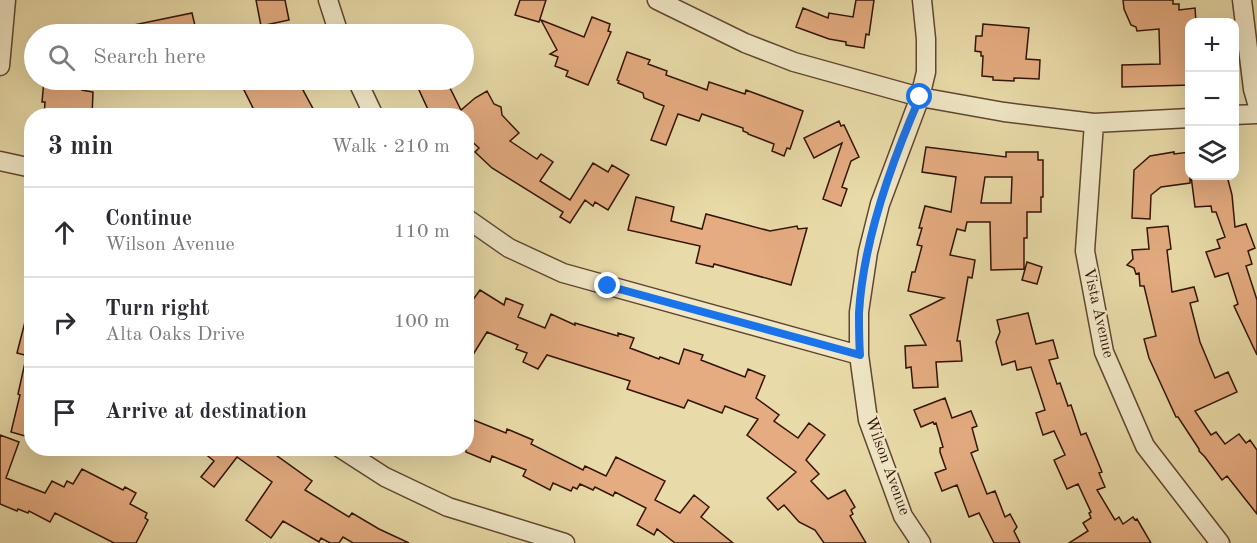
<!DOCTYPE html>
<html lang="en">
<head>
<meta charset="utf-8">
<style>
  :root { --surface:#fff; --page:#f2f2f3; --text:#2b2b33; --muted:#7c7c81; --line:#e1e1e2 }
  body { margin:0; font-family:"Old Standard TT",serif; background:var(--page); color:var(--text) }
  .controls { position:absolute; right:18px; top:18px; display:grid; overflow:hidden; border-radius:12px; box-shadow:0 6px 24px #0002 }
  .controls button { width:54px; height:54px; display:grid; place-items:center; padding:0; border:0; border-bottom:2px solid var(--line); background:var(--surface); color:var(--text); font:30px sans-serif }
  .stop { position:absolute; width:18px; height:18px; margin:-14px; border:4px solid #1a73e8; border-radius:50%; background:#fff }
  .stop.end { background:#1a73e8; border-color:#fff; box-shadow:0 2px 6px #0008 }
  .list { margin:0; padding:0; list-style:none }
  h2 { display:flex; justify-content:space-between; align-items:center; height:78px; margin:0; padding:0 24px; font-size:26px }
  h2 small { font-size:20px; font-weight:400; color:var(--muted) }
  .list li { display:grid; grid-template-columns:39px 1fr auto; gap:18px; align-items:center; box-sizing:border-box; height:90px; padding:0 24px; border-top:2px solid var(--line) }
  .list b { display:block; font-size:22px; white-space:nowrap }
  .list p { margin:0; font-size:20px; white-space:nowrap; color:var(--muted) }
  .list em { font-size:20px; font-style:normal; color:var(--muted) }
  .icon { flex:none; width:33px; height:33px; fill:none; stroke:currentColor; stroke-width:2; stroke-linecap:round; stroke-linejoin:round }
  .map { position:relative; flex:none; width:1257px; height:543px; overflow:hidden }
  .search { position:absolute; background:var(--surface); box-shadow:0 6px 24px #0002; left:24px; top:24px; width:450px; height:66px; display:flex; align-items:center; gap:15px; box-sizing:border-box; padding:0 21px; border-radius:33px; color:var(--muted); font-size:22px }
  .panel { position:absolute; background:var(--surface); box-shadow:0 6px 24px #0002; left:24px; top:108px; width:450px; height:348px; border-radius:24px }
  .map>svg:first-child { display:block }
  .building { fill:#e5ac81; stroke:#331407; stroke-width:1.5; fill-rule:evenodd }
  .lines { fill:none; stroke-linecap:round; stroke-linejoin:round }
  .minor-casing { stroke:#604630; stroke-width:21 }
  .minor { stroke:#f1e8c7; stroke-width:18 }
  .route { stroke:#1a73e8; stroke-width:8 }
  .labels { text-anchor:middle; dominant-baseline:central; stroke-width:4.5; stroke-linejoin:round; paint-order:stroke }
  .street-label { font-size:16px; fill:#331407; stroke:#f1e8c7 }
</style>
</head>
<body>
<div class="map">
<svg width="1257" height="543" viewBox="0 0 1257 543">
  <rect width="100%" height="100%" fill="#e9dba9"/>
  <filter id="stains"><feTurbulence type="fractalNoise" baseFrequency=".00333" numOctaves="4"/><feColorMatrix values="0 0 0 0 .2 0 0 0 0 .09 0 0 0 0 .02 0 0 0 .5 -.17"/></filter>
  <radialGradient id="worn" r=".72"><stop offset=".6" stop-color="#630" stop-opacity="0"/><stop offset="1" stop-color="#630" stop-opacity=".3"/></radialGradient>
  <path class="building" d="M 256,0 L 285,0 L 289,20 L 261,26 Z
    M 520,0 L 546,0 L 539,22 L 515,15 Z
    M 856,0 L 874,0 L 869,35 L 866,34 L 864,48 L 846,45 L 846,42 L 829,39 L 796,27 L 803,8 L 828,18 L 829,13 L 853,17 Z
    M 1123,0 L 1173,0 L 1173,4 L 1179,4 L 1179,10 L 1195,8 L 1196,22 L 1190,22 L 1190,85 L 1122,87 L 1122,65 L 1160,64 L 1159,29 L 1137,31 L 1136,27 L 1131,25 L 1124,9 Z
    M 192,13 L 197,34 L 120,34 L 119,28 Z
    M 592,17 L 610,24 L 608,31 L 611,32 L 588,85 L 566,76 L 568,71 L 555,66 L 558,57 L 550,54 L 557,50 L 541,20 L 584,37 Z
    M 983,24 L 1029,28 L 1026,59 L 1040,60 L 1039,79 L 1014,78 L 1014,81 L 993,80 L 993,77 L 982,76 L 983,56 L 981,56 L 981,52 L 975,51 L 976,36 L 982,36 Z
    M 627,52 L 650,60 L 648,64 L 667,71 L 666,75 L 707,90 L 709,82 L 745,94 L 746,90 L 803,111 L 790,149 L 787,148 L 784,156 L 772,151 L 774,144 L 748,134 L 748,133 L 743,131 L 743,128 L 702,114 L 699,121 L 678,114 L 666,145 L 651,140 L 664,106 L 644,98 L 643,93 L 618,83 L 619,81 L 617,80 Z
    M 44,80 L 59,80 L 59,82 L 82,84 L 82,90 L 93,92 L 92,116 L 44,116 L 45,102 L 42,102 Z
    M 239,80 L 324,80 L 303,90 L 317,116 L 257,116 Z
    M 417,80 L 446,80 L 461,110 L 475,98 L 487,91 L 494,104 L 501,107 L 502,115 L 519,133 L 510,141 L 537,159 L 541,154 L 553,162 L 540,181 L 570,200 L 593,163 L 608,172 L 612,165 L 629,175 L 608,210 L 595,202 L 593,206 L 585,200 L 570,223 L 560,217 L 563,212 L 492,168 L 475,152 L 479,148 L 466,136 L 466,116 L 431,116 L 419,90 L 422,88 Z
    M 839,121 L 841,126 L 844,125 L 859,157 L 851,161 L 842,187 L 847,189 L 841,206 L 823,199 L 842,143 L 814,158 L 804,138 Z
    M 926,147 L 1006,157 L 1006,152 L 1038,152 L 1038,160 L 1043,160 L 1043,197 L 1041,197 L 1041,212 L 1027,212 L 1027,238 L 1024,238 L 1024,269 L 991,270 L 990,222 L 967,222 L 965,231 L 957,229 L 950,255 L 975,260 L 972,278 L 968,277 L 957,341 L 960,341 L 962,361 L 936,362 L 938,387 L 913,388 L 911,367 L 906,368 L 905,346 L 926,345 L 910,315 L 944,298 L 908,291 L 912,272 L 915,272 L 922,246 L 917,245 L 922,228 L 919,228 L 925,206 L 951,212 L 956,177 L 922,172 ZM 985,177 L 1012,177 L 1011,203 L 981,203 Z
    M 1174,152 L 1174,154 L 1190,152 L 1190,183 L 1161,187 L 1151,195 L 1150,219 L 1132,218 L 1134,170 L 1150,156 Z
    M 1191,176 L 1227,176 L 1232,195 L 1235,227 L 1246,224 L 1255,248 L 1248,251 L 1252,264 L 1246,266 L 1257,300 L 1257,355 L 1234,306 L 1238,304 L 1228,273 L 1215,277 L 1206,252 L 1220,248 L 1217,240 L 1225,237 L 1216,212 L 1212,212 L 1211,206 L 1195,207 Z
    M 636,197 L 674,207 L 671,221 L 702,229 L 706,214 L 770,231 L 797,226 L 798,229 L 807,228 L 791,285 L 714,264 L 713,267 L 696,263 L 700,246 L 628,230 Z
    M 1168,226 L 1171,249 L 1167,250 L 1172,292 L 1194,287 L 1198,301 L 1190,303 L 1200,342 L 1215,378 L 1228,372 L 1237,392 L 1195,411 L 1211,435 L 1216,432 L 1225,444 L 1239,434 L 1246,443 L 1250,440 L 1257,450 L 1257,514 L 1227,476 L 1222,480 L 1205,457 L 1199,451 L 1199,449 L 1178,417 L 1176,417 L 1149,358 L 1144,339 L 1156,336 L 1144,286 L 1140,286 L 1139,273 L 1136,274 L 1134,268 L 1127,265 L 1133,259 L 1132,250 L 1149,249 L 1147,228 Z
    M 1027,262 L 1042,267 L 1037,284 L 1022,280 Z
    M 480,290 L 504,305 L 506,298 L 523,305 L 518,317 L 545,328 L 551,314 L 575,325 L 575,323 L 618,336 L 618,333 L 634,338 L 630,348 L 659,359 L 660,357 L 679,364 L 684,349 L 703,355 L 701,360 L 745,377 L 748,369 L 765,376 L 756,398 L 779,415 L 774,421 L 798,438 L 809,423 L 825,435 L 806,460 L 819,474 L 811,481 L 828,499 L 845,490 L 855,507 L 851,510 L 853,514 L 850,516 L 866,543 L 824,543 L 815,530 L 799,522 L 784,505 L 778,510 L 767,498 L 796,472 L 747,435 L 758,419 L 725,406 L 722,413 L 688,400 L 684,408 L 627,389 L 630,381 L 547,355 L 538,369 L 523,362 L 527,353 L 516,349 L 518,345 L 487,332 L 466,366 L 466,298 L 472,301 Z
    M 1028,313 L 1036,344 L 1053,340 L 1058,358 L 1049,360 L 1057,384 L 1060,383 L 1068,406 L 1071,405 L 1081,435 L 1086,433 L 1102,472 L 1099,473 L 1105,487 L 1097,490 L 1115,520 L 1119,517 L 1123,524 L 1133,517 L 1135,520 L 1137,519 L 1151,543 L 1069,543 L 1088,531 L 1083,523 L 1091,518 L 1089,513 L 1091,512 L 1078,484 L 1067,489 L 1054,460 L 1065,455 L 1054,431 L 1043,435 L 1036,413 L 1045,410 L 1031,367 L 1017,370 L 1015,361 L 1002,365 L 996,342 L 1000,332 L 997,320 Z
    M 27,314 L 32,314 L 32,357 L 17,353 Z
    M 26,358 L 32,358 L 32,438 L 11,432 L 20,395 L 18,394 Z
    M 945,398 L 952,418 L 971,411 L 977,426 L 972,428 L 978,450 L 971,453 L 987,494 L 995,491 L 1005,517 L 1010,514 L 1017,527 L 1014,531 L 1020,543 L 994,543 L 979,513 L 969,517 L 957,485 L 942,491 L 935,473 L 946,469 L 940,452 L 940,448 L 943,447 L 936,423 L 934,424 L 933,422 L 921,427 L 914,410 Z
    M 466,417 L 506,433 L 507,429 L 533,440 L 531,444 L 583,470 L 585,466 L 606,476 L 616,457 L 665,481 L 655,500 L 680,513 L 694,495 L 709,507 L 701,517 L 733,543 L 675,543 L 657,529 L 654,535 L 637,525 L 646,508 L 615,492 L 613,496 L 595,487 L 593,490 L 580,484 L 577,489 L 573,487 L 571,491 L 553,483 L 550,490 L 523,476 L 526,470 L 492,456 L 490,462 L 466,452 Z
    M 0,435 L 19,442 L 6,478 L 45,493 L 52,481 L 64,487 L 67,481 L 73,484 L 82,469 L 123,490 L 125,487 L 136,493 L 130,504 L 147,513 L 145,518 L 148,520 L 136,543 L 114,543 L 55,513 L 50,522 L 29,511 L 28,513 L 18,509 L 17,511 L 0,504 Z
    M 198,448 L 266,448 L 312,481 L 305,490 L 349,517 L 352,513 L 379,529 L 409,543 L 353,543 L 343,537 L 339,543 L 330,543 L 321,538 L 319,542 L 283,521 L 271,538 L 246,520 L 272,482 L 237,457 L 214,487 L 201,477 L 214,461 Z"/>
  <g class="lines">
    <g class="minor-casing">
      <path id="minor" d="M 328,0 L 339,34
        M 657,0 L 745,43 L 794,62 L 920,97 L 1004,112 L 1094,123 L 1190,118
        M 1242,0 L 1253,89 L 1257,103
        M 0,66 L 6,0
        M 357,80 L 374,116
        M 1234,115 L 1257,114
        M 1094,123 L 1085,251 L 1104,352 L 1145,446 L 1220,543
        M 0,161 L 32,168
        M 466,218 L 509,248 L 563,273 L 859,355
        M 340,448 L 385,477 L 448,507 L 565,543
        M 921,543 L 903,516 L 868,420 L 859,355 L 859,312 L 868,252 L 880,204 L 920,97 L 926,72 L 926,39 L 922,0"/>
    </g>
    <use href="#minor" class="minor"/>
  </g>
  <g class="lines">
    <path class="route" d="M 608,286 L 860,355 C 859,341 859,327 859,313 C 863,242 892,161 920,97"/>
  </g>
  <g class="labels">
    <g class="street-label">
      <text transform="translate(1098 313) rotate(77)">Vista Avenue</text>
      <text transform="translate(887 466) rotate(70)">Wilson Avenue</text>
    </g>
  </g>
  <rect width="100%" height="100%" filter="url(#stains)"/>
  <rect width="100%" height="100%" fill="url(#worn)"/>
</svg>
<div class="controls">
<button>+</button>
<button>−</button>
<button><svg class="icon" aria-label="layers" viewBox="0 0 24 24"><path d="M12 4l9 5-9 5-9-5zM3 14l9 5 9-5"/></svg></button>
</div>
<div class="stop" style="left:920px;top:97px"></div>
<div class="stop end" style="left:608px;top:286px"></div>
<div class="search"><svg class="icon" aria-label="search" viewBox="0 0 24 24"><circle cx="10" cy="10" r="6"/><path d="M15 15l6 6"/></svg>Search here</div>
<section class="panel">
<h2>3 min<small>Walk · 210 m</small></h2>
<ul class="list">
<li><svg class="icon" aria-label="ahead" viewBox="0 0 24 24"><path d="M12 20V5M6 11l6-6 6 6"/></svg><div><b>Continue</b><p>Wilson Avenue</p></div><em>110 m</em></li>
<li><svg class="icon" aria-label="right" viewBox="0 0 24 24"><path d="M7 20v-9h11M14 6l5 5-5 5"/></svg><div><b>Turn right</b><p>Alta Oaks Drive</p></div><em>100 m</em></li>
<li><svg class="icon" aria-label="arrive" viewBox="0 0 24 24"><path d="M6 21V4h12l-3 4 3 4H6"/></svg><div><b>Arrive at destination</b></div></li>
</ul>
</section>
</div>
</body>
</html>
